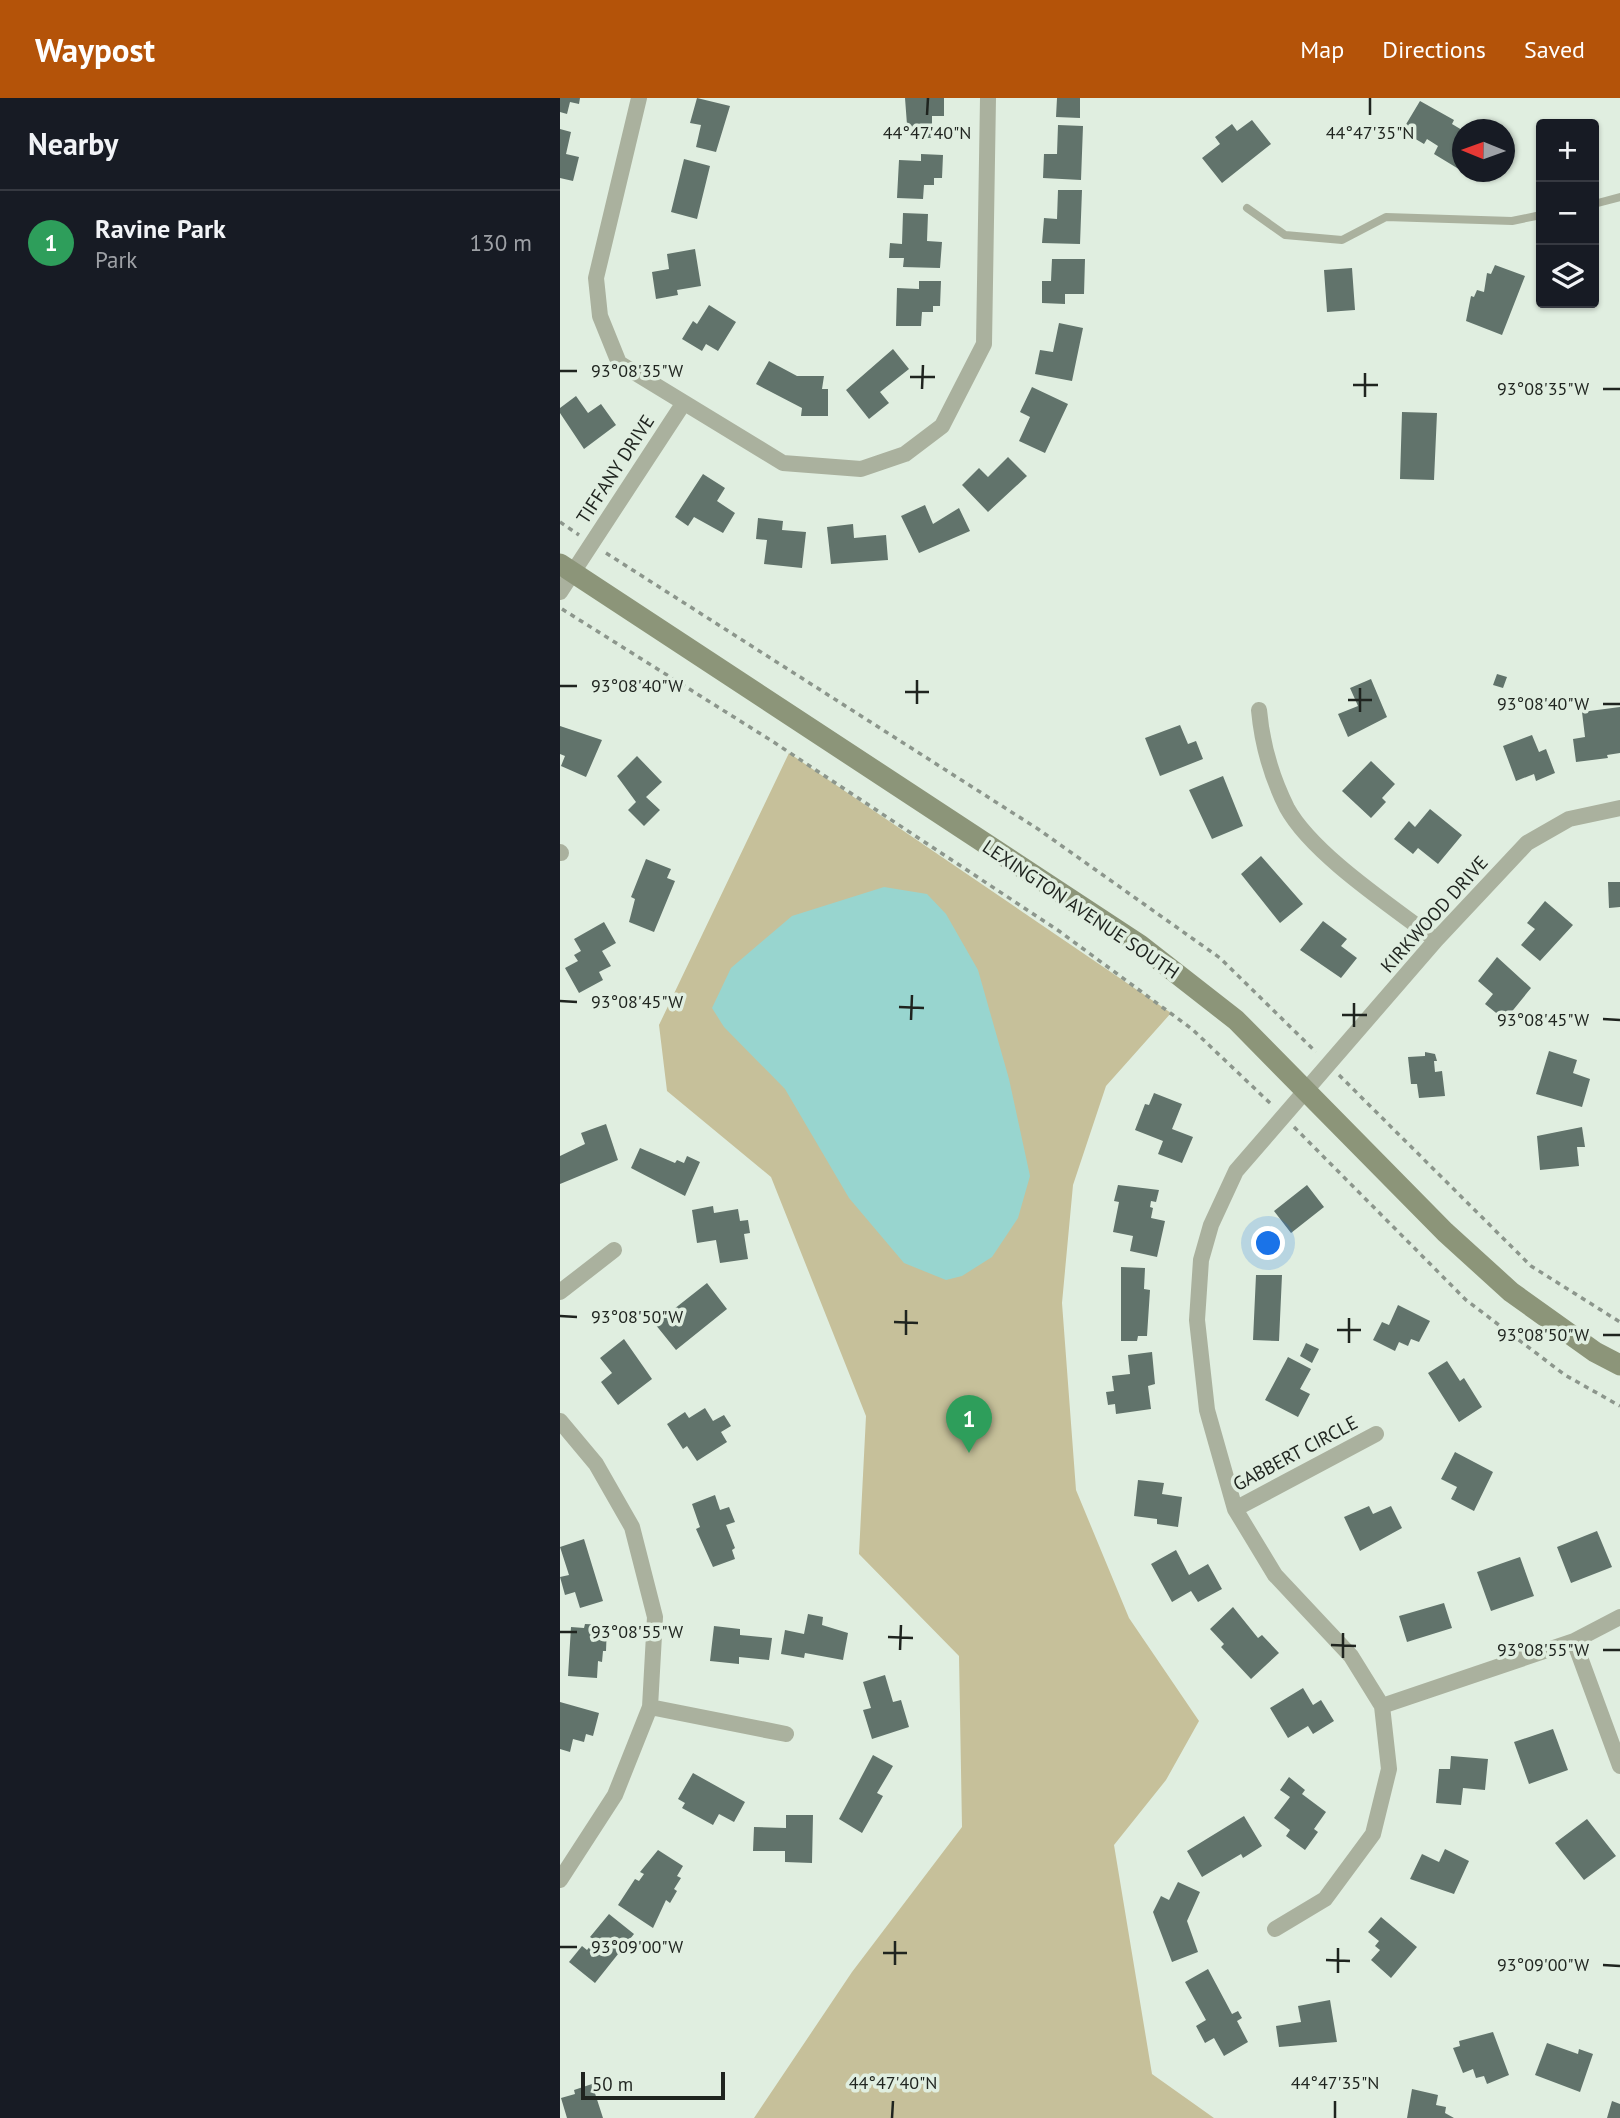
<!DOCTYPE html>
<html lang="en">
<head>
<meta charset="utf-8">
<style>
  :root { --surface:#171b24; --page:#20242c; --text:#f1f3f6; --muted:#9ea1a6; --line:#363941; --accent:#b45309 }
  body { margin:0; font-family:"PT Sans",sans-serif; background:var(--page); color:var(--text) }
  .controls { position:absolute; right:21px; top:21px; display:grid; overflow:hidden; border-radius:7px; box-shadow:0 2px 5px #0004 }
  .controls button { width:63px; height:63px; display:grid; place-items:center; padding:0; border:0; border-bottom:2px solid var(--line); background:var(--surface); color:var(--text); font:35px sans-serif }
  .compass { position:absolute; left:892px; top:21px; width:63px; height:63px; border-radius:50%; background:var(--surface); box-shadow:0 2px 5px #0004; rotate:271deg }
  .scale { position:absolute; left:21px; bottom:18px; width:144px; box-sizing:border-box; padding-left:7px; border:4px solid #1f241f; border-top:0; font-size:19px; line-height:24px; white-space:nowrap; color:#1f241f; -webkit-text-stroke:5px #e0eee0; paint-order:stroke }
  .you { position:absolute; left:709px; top:1146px; width:24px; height:24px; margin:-18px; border:5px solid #fff; border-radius:50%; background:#1a73e8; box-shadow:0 0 0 10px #1a73e833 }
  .badge { display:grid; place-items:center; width:46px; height:46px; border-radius:50%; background:var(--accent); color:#fff; font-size:23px; font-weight:700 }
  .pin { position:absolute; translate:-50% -58px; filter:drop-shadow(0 2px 4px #0008) }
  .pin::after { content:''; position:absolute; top:37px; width:24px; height:21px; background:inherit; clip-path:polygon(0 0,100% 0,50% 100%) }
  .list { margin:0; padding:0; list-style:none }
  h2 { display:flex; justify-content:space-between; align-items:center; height:91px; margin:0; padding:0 28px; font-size:30px }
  h2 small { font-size:23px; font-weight:400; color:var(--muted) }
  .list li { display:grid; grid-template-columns:46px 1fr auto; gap:21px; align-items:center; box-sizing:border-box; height:105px; padding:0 28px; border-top:2px solid var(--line) }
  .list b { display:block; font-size:26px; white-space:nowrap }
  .list p { margin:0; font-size:23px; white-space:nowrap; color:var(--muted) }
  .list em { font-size:23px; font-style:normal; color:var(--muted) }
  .icon { flex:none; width:38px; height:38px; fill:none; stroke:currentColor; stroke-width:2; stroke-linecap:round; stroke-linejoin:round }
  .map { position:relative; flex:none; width:1060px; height:2020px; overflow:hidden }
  header { display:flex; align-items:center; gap:42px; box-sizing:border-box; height:98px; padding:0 35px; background:var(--accent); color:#fff }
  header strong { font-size:33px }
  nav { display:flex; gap:38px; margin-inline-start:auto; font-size:24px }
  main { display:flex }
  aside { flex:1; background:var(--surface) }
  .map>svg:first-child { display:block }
  .green { fill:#c6c09a }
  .water { fill:#98d5cf }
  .building { fill:#61736b }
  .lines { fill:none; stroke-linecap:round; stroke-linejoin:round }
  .path { stroke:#8c968c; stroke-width:3.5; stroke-dasharray:5 5; stroke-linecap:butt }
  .lane { stroke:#aab19e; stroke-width:8 }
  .street { stroke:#aab19e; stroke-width:16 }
  .secondary { stroke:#8c9579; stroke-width:21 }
  .ticks { fill:none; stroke:#1f241f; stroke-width:2.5 }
  .labels { text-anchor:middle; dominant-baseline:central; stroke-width:7; stroke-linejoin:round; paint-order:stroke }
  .street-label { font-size:19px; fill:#1f241f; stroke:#e0eee0 }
  .ticks-label { font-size:18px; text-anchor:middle; fill:#1f241f; stroke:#e0eee0; stroke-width:7; stroke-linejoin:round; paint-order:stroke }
</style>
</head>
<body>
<header>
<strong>Waypost</strong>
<nav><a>Map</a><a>Directions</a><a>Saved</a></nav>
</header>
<main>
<aside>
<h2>Nearby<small></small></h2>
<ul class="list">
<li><span class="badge" style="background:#2e9e5b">1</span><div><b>Ravine Park</b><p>Park</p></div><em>130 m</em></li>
</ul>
</aside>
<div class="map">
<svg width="1060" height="2020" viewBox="0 0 1060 2020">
  <rect width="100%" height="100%" fill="#e0eee0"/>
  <path class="green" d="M 229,655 L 611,915 L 546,988 L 513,1087 L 502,1205 L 516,1392 L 569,1520 L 639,1623 L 606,1682 L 554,1747 L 592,1976 L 654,2020 L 194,2020 L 292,1874 L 402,1729 L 399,1558 L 299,1456 L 306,1318 L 211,1079 L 107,993 L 99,927 Z"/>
  <path class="water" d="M 324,789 L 367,796 L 386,816 L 418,872 L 449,981 L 470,1078 L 458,1120 L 432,1159 L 402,1178 L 386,1182 L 344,1165 L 289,1100 L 225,991 L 164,929 L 152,910 L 171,870 L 232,818 Z"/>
  <path class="building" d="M 0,0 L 20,0 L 19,6 L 10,4 L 7,16 L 0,14 Z
    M 137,0 L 170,8 L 156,54 L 136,49 L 141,27 L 130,25 Z
    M 345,0 L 384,0 L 384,18 L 372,18 L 372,40 L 348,40 Z
    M 497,0 L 520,0 L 520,20 L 496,19 Z
    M 860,3 L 894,22 L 892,26 L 902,32 L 898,39 L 902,42 L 902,73 L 874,56 L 878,48 L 867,41 L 864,46 L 842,33 Z
    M 692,22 L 711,46 L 662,85 L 642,60 L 660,46 L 655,39 L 672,26 L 677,33 Z
    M 498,27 L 523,28 L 521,82 L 483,80 L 484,56 L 497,56 Z
    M 0,31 L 11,34 L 6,56 L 19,59 L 13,83 L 0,80 Z
    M 361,56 L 383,57 L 382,80 L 374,80 L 374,87 L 364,87 L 363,101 L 337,100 L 339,62 L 361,63 Z
    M 124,61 L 150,68 L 137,121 L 111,114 Z
    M 498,92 L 522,92 L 520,146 L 482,145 L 484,120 L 497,121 Z
    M 343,115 L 368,116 L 367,143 L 382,144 L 380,170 L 343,169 L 344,160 L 329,160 L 330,145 L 342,146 Z
    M 135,151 L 141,188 L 117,192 L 118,197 L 96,201 L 92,174 L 109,171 L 107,156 Z
    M 492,161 L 525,161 L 524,196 L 505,196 L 505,206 L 482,205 L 482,183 L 491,183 Z
    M 935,167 L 965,178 L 942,237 L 906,223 L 911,198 L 914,199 L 917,192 L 924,194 L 927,175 L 931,176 Z
    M 792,170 L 795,212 L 767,214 L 764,172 Z
    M 359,183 L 381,183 L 380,208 L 373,208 L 373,214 L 362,214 L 361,228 L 336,228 L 337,190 L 359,191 Z
    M 149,207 L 176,224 L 158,253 L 146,246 L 142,253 L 122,241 L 133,223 L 137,226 Z
    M 499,225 L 523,230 L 512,283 L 475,276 L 480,252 L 493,254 Z
    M 333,251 L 349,271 L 320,294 L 329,305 L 309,321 L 286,292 Z
    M 209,263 L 237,278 L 264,278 L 262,291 L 268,291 L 268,318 L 241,318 L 242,310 L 196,286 Z
    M 472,289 L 508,306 L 485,355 L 459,343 L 470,319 L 460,314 Z
    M 16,298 L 28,315 L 41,306 L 56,327 L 24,351 L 0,315 L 0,310 Z
    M 842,314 L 877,315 L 874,382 L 840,381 Z
    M 448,359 L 467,378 L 428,414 L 402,387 L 419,370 L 428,379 Z
    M 143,376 L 165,390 L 157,403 L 175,415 L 163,435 L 134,419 L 128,428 L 115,419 Z
    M 365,407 L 373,426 L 399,410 L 410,433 L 359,455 L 341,418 Z
    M 198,420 L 223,423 L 222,432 L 246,434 L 242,470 L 204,466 L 207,442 L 196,441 Z
    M 293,426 L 294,440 L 326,437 L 328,462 L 271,466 L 267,429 Z
    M 937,576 L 947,579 L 943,590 L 933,587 Z
    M 811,581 L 827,619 L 788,639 L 778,616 L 798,608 L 790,590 Z
    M 1060,609 L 1060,655 L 1047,657 L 1048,660 L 1016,664 L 1013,641 L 1025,639 L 1022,614 Z
    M 620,627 L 628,646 L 636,643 L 643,661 L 600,678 L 585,640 Z
    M 0,628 L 42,642 L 26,679 L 1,668 L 5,658 L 0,656 Z
    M 972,637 L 979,654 L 986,651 L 995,675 L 976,683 L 974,676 L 956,683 L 943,648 Z
    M 77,658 L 102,684 L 86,699 L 100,712 L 84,728 L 68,712 L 76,704 L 57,678 Z
    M 811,663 L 835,686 L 822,700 L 826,704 L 811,720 L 782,693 Z
    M 663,678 L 683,728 L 652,741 L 629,692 Z
    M 870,711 L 902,737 L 878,766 L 858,750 L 853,756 L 834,741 L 849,723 L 855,729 Z
    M 701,758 L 743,806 L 720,825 L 681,776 Z
    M 86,761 L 111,771 L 107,780 L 115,783 L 94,834 L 69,824 L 75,801 L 71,799 Z
    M 1048,784 L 1060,784 L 1060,809 L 1049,810 Z
    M 985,803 L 1013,827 L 980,863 L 961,847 L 975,831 L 967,825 Z
    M 763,823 L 787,841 L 781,848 L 797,860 L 781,880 L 740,852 Z
    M 44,824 L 56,845 L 42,853 L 51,868 L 39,874 L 43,882 L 19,895 L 5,870 L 18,863 L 14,857 L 21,853 L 14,841 Z
    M 937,859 L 971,890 L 945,922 L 925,906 L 933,896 L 918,883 Z
    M 989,953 L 1017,962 L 1013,975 L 1030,981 L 1022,1009 L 976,996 Z
    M 865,954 L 875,956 L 877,963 L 874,963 L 875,974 L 882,973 L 885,998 L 859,1000 L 857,986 L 851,986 L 848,959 L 865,958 Z
    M 594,995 L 622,1006 L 612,1031 L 633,1039 L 622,1065 L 598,1056 L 603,1043 L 575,1032 L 585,1006 L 589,1007 Z
    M 46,1026 L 58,1062 L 0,1086 L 0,1058 L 25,1046 L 21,1035 Z
    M 1022,1029 L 1025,1049 L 1017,1049 L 1019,1068 L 980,1072 L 977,1038 Z
    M 80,1050 L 115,1065 L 117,1062 L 124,1065 L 127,1058 L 140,1064 L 125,1098 L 71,1070 Z
    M 558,1087 L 599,1092 L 596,1104 L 591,1103 L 590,1109 L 593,1110 L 591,1120 L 605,1123 L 597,1159 L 570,1153 L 573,1138 L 553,1134 L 559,1104 L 554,1103 Z
    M 747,1087 L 764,1109 L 731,1135 L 714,1113 Z
    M 153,1108 L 154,1115 L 178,1111 L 180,1123 L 188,1122 L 190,1135 L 184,1136 L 188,1161 L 160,1165 L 156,1142 L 137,1145 L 132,1112 Z
    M 561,1169 L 585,1170 L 584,1191 L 590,1192 L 587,1238 L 578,1238 L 577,1243 L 561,1243 Z
    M 696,1177 L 722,1177 L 719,1243 L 693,1242 Z
    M 147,1185 L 167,1211 L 116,1252 L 95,1226 Z
    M 838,1207 L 870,1223 L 859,1244 L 851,1241 L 848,1248 L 839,1244 L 835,1253 L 813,1242 L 822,1224 L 829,1227 Z
    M 64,1241 L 92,1281 L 58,1307 L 41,1284 L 52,1275 L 40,1260 Z
    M 746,1245 L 759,1251 L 752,1265 L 740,1258 Z
    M 592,1254 L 595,1286 L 588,1288 L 591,1311 L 556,1316 L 555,1306 L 548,1307 L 546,1294 L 554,1293 L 552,1278 L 570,1276 L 568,1257 Z
    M 728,1259 L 751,1271 L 740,1291 L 750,1296 L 738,1319 L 705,1302 Z
    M 887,1263 L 900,1283 L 904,1280 L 922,1309 L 899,1324 L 868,1275 Z
    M 145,1310 L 153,1323 L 164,1317 L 171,1328 L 161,1334 L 167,1344 L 137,1363 L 127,1348 L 123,1351 L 107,1326 L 125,1314 L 129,1320 Z
    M 895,1354 L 933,1374 L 914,1413 L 891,1401 L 897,1389 L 881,1381 Z
    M 578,1382 L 604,1385 L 602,1396 L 622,1399 L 618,1429 L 597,1426 L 597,1421 L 574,1418 Z
    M 155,1397 L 160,1412 L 169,1409 L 175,1424 L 166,1427 L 175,1450 L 172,1452 L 175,1461 L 153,1469 L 136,1431 L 140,1429 L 132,1406 Z
    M 809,1408 L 813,1416 L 831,1408 L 842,1430 L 800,1453 L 784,1419 Z
    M 1037,1433 L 1052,1469 L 1011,1485 L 997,1449 Z
    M 24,1441 L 43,1503 L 20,1510 L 15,1494 L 5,1497 L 0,1479 L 9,1477 L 0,1449 Z
    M 616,1452 L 629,1477 L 648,1466 L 662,1491 L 638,1504 L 631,1493 L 612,1504 L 591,1466 Z
    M 960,1459 L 974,1498 L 931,1513 L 917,1474 Z
    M 884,1505 L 892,1530 L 847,1544 L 839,1518 Z
    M 673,1509 L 698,1540 L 702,1537 L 719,1555 L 691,1581 L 661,1549 L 664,1546 L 650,1531 Z
    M 248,1516 L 263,1519 L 262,1527 L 288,1535 L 283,1562 L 245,1555 L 244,1560 L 221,1556 L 225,1532 L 244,1536 Z
    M 25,1526 L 47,1527 L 46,1553 L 43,1553 L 42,1564 L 38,1563 L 37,1580 L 8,1578 L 11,1529 L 24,1530 Z
    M 154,1528 L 180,1531 L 180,1537 L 212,1540 L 209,1562 L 179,1559 L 179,1566 L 150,1563 Z
    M 325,1577 L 333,1604 L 341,1602 L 349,1629 L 312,1641 L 303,1612 L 311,1610 L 303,1584 Z
    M 743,1590 L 753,1607 L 761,1602 L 774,1623 L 753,1636 L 748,1628 L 728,1640 L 710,1610 Z
    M 0,1604 L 39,1615 L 33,1638 L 26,1636 L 24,1644 L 13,1641 L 10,1654 L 0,1651 Z
    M 993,1631 L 1008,1672 L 969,1686 L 954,1644 Z
    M 313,1657 L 333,1668 L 317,1695 L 323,1698 L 302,1735 L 279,1721 Z
    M 891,1658 L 928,1661 L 925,1692 L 903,1690 L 901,1707 L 876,1705 L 879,1671 L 890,1671 Z
    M 133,1675 L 185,1704 L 174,1724 L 159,1716 L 153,1727 L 122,1710 L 125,1705 L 118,1701 Z
    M 729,1679 L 745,1692 L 742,1696 L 766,1714 L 754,1731 L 758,1734 L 745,1752 L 726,1738 L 730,1732 L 714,1720 L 730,1699 L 720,1692 Z
    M 226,1717 L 253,1717 L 252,1765 L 225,1764 L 225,1753 L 193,1753 L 194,1729 L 226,1730 Z
    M 684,1718 L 702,1748 L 683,1760 L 681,1756 L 642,1779 L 627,1753 Z
    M 1027,1721 L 1056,1758 L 1024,1782 L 995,1745 Z
    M 885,1751 L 909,1763 L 894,1796 L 850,1781 L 862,1756 L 879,1764 Z
    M 98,1752 L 123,1768 L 117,1778 L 121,1780 L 114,1791 L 117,1793 L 110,1805 L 106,1802 L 93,1830 L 58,1807 L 75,1781 L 79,1783 L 84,1776 L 80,1774 Z
    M 618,1784 L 640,1794 L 627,1823 L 638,1854 L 612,1864 L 593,1814 L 601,1798 L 609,1802 Z
    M 49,1816 L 74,1836 L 35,1885 L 9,1864 L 22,1848 L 27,1852 L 35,1842 L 30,1839 Z
    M 821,1819 L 857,1849 L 831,1880 L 811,1862 L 820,1852 L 815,1848 L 819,1843 L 808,1834 Z
    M 648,1871 L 672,1916 L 678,1913 L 682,1920 L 677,1923 L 688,1944 L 664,1958 L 654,1940 L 645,1945 L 636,1928 L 646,1922 L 625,1884 Z
    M 770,1902 L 777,1944 L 719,1949 L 716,1928 L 741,1924 L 738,1908 Z
    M 933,1934 L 949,1977 L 927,1986 L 924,1978 L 916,1980 L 913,1971 L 903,1975 L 893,1950 L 900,1948 L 899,1943 Z
    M 987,1945 L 1018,1956 L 1019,1951 L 1033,1956 L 1020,1994 L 975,1977 Z
    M 32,1986 L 43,2020 L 7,2020 L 1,2000 L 15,1996 L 14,1992 Z
    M 852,1991 L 878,1997 L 876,2007 L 886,2009 L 885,2015 L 894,2020 L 847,2020 Z
    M 1052,2003 L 1060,2006 L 1060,2020 L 1047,2020 Z"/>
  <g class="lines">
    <path class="path" d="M 0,424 L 19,437
      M 46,455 L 478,731 L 660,860 L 756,954
      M 2,511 L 212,643 L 499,833 L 632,931 L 711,1006
      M 779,977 L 971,1168 L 1060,1224
      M 734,1029 L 906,1202 L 1005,1277 L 1060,1308"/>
    <path class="lane" d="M 1034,106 L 1060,99
      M 687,110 L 725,137 L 782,142 L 826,119 L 952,123 L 981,117"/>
    <path class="street" d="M 79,0 L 36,180 L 40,218 L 59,265 L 223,365 L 301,371 L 345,356 L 382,328 L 424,246 L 428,0
      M 0,494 L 123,306
      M 699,612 C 702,645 712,680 727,710 C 753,757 833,809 876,842
      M 0,754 L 1,755
      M 0,1194 L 54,1152
      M 0,1323 L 36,1366 L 72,1429 L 95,1519 L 90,1609 L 55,1697 L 0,1782
      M 675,1411 L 816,1336
      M 1014,1543 L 1060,1668
      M 822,1608 L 1014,1543 L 1060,1519
      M 90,1609 L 226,1636
      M 715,1831 L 765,1801 L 813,1736 L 829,1671 L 822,1608 L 791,1558 L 715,1477 L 675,1411 L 647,1312 L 637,1222 L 641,1162 L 651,1127 L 676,1073 L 876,842 L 967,745 L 1009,721 L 1060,710"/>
    <path class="secondary" d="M 0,466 L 580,847 L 676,922 L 885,1134 L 951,1194 L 1035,1254 L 1060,1267"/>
  </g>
  <path class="ticks" d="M 367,17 L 368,0M 810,17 L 810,0M 0,273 L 17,273M 350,279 L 375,279M 793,287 L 818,287M 362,291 L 363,267M 1043,291 L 1060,291M 805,299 L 805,275M 0,588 L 17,588M 345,594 L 369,594M 788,602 L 812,602M 357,606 L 357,582M 1043,606 L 1060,606M 800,614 L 800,590M 0,903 L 17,904M 339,909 L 364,910M 782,917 L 807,917M 1043,921 L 1060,922M 351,922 L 352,897M 794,929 L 794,905M 0,1218 L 17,1219M 334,1224 L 358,1225M 777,1232 L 801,1232M 346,1237 L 346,1212M 1043,1237 L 1060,1237M 789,1245 L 789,1220M 0,1534 L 17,1534M 328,1539 L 353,1540M 771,1547 L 796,1548M 340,1552 L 341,1527M 1043,1552 L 1060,1552M 783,1560 L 783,1535M 0,1849 L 17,1849M 323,1855 L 347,1855M 766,1862 L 790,1863M 335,1867 L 335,1843M 1043,1867 L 1060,1868M 778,1875 L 778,1850M 332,2020 L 333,2003M 775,2020 L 775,2003"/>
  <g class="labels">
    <g class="street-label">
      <text transform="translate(55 371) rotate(-57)">TIFFANY DRIVE</text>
      <text transform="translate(521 811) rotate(34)">LEXINGTON AVENUE SOUTH</text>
      <text transform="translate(874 816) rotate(-48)">KIRKWOOD DRIVE</text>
      <text transform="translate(735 1355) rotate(-28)">GABBERT CIRCLE</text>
    </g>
  </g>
  <g class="ticks-label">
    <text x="367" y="41">44°47'40"N</text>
    <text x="810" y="41">44°47'35"N</text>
    <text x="77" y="279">93°08'35"W</text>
    <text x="983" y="297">93°08'35"W</text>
    <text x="77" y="594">93°08'40"W</text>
    <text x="983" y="612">93°08'40"W</text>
    <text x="77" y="910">93°08'45"W</text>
    <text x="983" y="928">93°08'45"W</text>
    <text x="77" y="1225">93°08'50"W</text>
    <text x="983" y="1243">93°08'50"W</text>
    <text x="77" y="1540">93°08'55"W</text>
    <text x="983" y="1558">93°08'55"W</text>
    <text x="77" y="1855">93°09'00"W</text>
    <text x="983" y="1873">93°09'00"W</text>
    <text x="333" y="1991">44°47'40"N</text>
    <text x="775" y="1991">44°47'35"N</text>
  </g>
</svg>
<div class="controls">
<button>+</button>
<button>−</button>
<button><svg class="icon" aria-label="layers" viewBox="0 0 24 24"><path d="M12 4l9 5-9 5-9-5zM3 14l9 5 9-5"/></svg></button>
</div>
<svg class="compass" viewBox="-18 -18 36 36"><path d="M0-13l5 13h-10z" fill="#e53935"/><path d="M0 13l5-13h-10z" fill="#9ea1a6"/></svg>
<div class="scale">50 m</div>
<div class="you"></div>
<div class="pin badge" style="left:409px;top:1355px;background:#2e9e5b">1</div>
</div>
</main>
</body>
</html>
